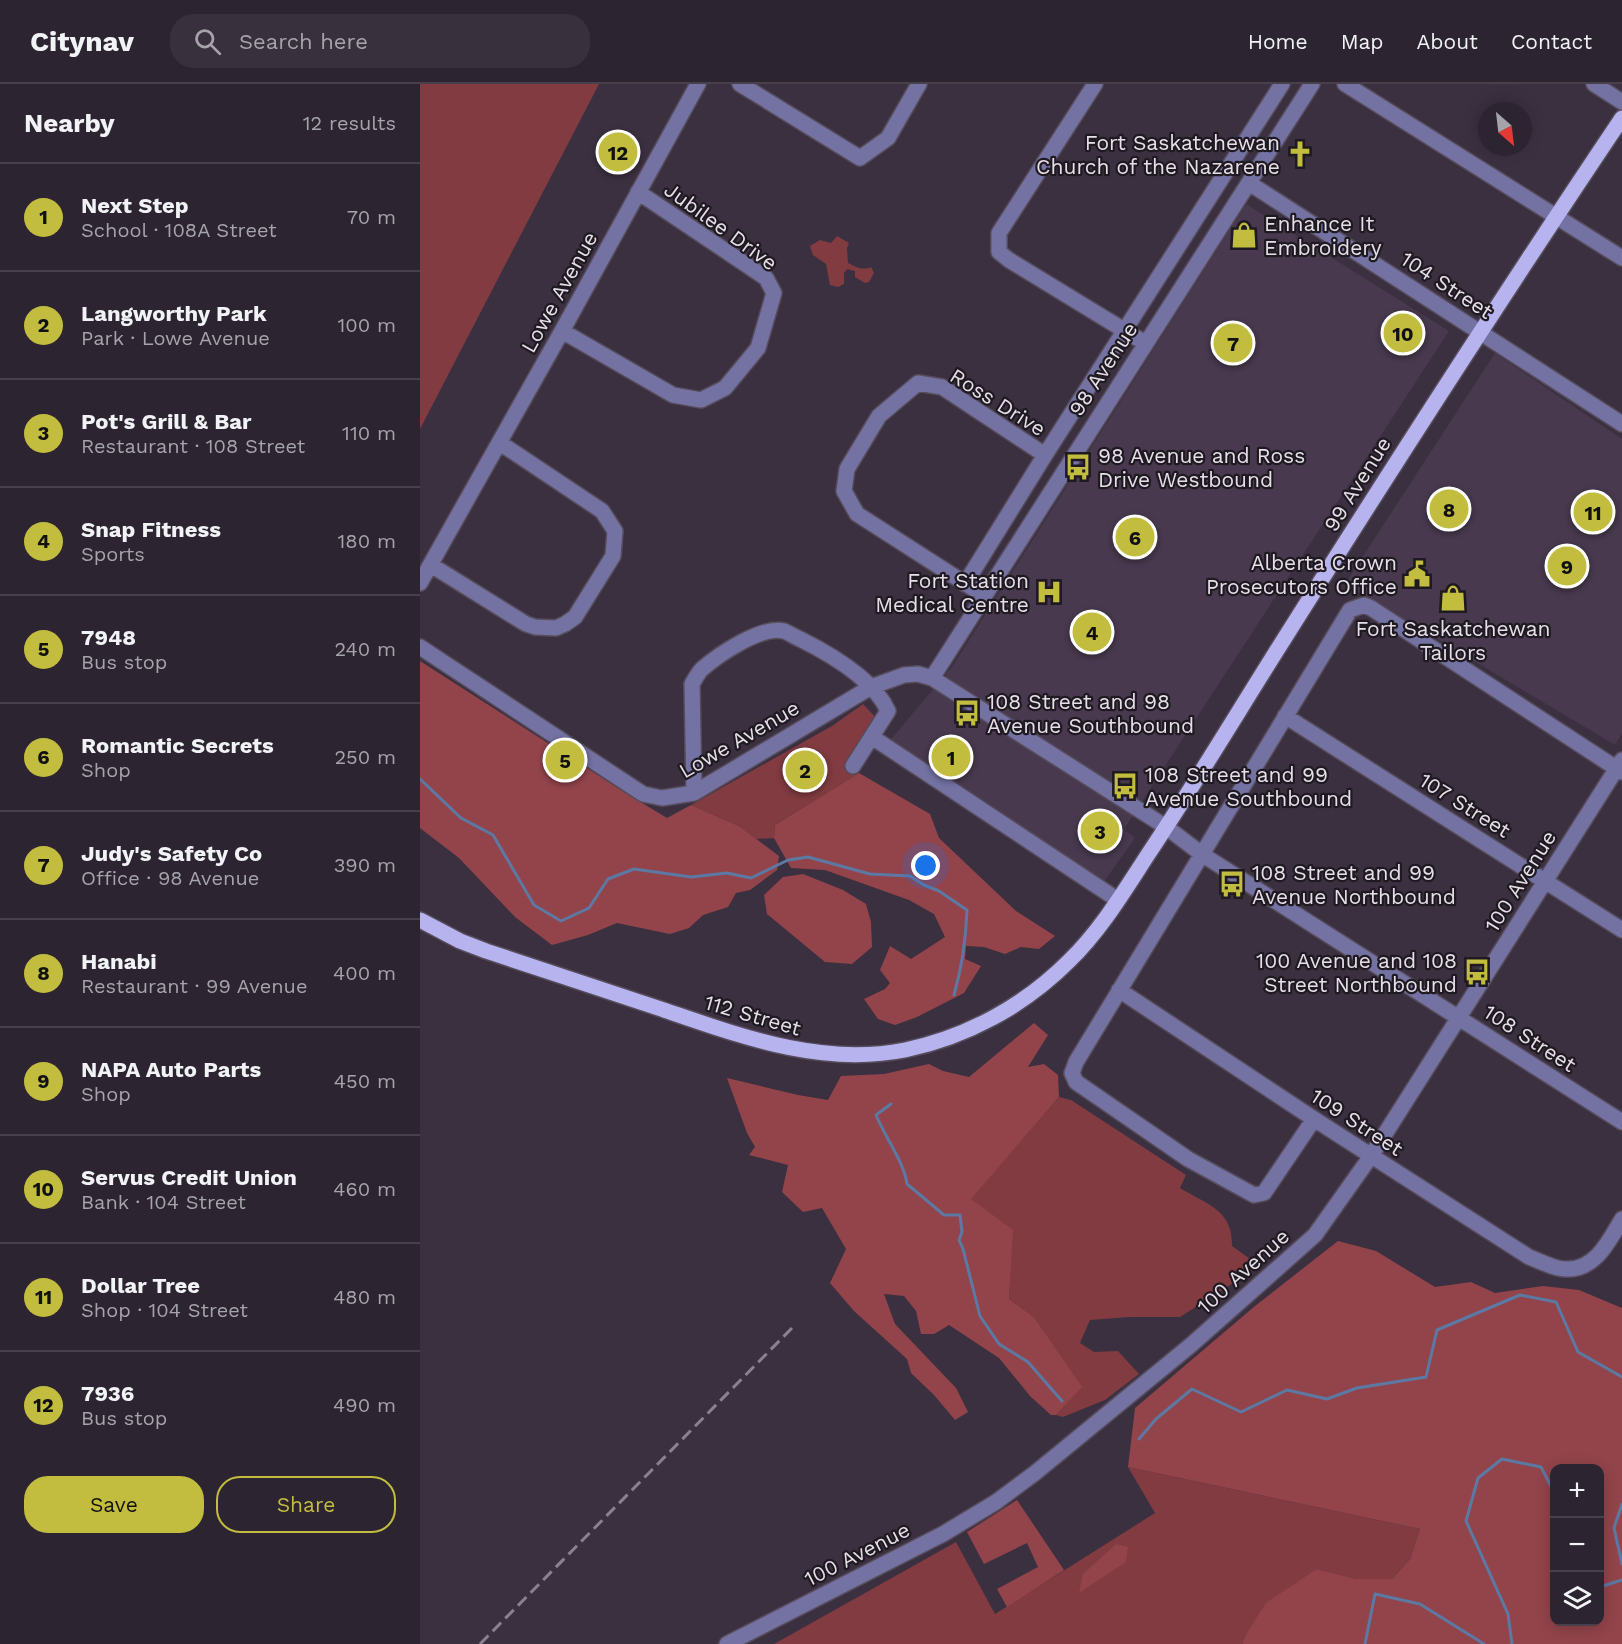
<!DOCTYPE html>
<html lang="en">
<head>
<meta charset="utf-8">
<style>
  :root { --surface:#2c2430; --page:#38303c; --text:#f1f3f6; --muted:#a6a4ab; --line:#48414c; --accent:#c2bd3f }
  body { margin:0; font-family:"Work Sans",sans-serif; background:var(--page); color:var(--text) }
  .controls { position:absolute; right:18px; bottom:18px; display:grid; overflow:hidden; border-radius:12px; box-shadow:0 3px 15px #0003 }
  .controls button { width:54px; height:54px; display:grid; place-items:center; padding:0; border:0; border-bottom:2px solid var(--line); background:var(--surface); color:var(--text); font:30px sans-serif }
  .compass { position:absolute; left:1058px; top:18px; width:54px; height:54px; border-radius:50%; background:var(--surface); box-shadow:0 3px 15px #0003; rotate:152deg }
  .you { position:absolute; left:506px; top:782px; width:21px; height:21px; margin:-15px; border:4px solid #fff; border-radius:50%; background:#1a73e8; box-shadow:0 0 0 9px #1a73e833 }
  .badge { display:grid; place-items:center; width:39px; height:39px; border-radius:50%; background:var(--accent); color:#111; font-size:20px; font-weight:700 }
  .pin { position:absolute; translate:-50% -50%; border:3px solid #fff; box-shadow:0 2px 6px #0006 }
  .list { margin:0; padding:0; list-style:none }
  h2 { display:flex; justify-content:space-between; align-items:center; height:78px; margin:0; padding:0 24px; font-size:26px }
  h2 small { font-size:20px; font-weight:400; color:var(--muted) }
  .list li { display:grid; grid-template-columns:39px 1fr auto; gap:18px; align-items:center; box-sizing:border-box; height:108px; padding:0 24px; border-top:2px solid var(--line) }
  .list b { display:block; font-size:22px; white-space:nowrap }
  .list p { margin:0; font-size:20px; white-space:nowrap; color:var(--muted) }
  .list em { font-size:20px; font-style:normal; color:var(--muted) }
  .actions { display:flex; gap:12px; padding:18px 24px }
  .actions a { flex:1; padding:14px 0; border:2px solid var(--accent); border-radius:24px; text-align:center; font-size:21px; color:var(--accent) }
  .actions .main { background:var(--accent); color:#111 }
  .icon { flex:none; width:33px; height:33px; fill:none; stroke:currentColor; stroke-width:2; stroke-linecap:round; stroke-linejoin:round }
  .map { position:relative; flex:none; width:1202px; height:1560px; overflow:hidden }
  header { display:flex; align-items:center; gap:36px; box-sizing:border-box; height:84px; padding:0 30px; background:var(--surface); border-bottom:2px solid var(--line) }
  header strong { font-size:28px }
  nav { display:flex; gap:33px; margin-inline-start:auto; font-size:21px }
  .search { width:420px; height:54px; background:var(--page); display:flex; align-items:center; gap:15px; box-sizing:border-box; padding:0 21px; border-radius:24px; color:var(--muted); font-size:22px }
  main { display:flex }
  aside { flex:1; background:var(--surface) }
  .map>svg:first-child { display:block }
  .built { fill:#48394e }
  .green { fill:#813b41 }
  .forest { fill:#93444b; fill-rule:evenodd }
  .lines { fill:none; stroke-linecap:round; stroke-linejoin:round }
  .stream { stroke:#5c79a4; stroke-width:3 }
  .minor-casing { stroke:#564c5b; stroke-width:18 }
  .major-casing { stroke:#564c5b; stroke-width:18 }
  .minor { stroke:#7472a3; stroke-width:15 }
  .major { stroke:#b6b3ef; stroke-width:15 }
  .rail { stroke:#8a818e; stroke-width:3; stroke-dasharray:12 6; stroke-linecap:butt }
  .labels { text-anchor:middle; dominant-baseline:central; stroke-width:4.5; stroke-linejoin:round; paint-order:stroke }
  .poi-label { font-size:21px; fill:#e6dfe9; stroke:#1f1a21; text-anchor:start }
  .street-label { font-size:21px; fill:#e6dfe9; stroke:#1f1a21 }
</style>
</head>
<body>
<header>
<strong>Citynav</strong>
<div class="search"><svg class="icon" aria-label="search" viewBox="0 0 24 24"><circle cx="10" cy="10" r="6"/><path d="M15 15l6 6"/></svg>Search here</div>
<nav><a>Home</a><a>Map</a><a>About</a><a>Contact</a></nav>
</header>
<main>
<aside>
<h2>Nearby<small>12 results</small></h2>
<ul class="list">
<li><span class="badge">1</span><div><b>Next Step</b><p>School · 108A Street</p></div><em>70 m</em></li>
<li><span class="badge">2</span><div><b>Langworthy Park</b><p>Park · Lowe Avenue</p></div><em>100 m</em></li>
<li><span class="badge">3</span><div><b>Pot's Grill &amp; Bar</b><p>Restaurant · 108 Street</p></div><em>110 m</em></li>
<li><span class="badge">4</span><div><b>Snap Fitness</b><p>Sports</p></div><em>180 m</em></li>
<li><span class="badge">5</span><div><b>7948</b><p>Bus stop</p></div><em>240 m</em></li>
<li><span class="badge">6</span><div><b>Romantic Secrets</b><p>Shop</p></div><em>250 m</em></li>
<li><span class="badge">7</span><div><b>Judy's Safety Co</b><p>Office · 98 Avenue</p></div><em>390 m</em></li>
<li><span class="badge">8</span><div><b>Hanabi</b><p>Restaurant · 99 Avenue</p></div><em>400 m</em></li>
<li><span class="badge">9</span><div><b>NAPA Auto Parts</b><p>Shop</p></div><em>450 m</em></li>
<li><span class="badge">10</span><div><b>Servus Credit Union</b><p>Bank · 104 Street</p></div><em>460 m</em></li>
<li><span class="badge">11</span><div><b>Dollar Tree</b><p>Shop · 104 Street</p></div><em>480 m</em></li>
<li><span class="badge">12</span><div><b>7936</b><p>Bus stop</p></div><em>490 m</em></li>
</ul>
<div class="actions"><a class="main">Save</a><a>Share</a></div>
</aside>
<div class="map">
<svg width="1202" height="1560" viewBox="0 0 1202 1560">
  <rect width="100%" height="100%" fill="#3b3040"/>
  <path class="built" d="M 826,120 L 1029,247 L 704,745 L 715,754 L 675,810 L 466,661 L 532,583 Z
    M 1075,269 L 1202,355 L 1202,649 L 1195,661 L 925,500 Z"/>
  <path class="green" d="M 0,0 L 179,0 L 0,345 Z
    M 417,152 L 429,159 L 427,164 L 428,179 C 436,183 443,187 451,183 L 454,189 L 449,198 L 445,199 L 435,193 L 435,187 L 427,185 L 424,189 L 424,200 L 418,203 L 410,201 L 406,180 L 393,171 L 390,162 L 400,156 L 411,159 Z
    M 443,620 L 458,636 L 432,682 L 439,689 L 355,741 L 354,754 L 336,755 L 319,742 L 271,721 L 412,642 Z
    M 639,1013 L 651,1016 L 766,1091 L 760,1104 C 788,1121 813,1126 812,1162 L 840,1182 L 760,1233 L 710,1233 L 670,1236 L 660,1259 L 674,1268 L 698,1267 L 719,1290 L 685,1316 L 643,1333 L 636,1331 L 661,1303 L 614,1233 L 589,1215 L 590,1190 L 550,1115 Z
    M 708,1383 L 1000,1445 L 990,1475 L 972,1495 L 937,1495 L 897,1485 L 825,1552 L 822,1560 L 354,1560 L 536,1458 L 575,1530 L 735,1429 Z"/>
  <path class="forest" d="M 0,577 L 204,708 L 247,734 L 271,721 L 319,742 L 359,772 L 357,786 L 330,806 L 316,809 L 308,823 L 283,831 L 269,844 L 250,850 L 197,839 L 168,851 L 132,861 L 95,833 L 39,774 L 0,744 Z
    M 439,689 L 510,730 L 519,754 L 596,827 L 635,852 L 619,865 L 601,863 L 585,870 L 564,863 L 546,862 L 545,875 L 561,882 L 544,909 L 497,933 L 475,941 L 458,935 L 444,915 L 465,905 L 470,899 L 460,886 L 470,862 L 491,875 L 525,853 L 514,830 L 489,816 L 405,786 L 371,784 L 354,754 L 355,741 Z
    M 383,790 L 423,806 L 446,820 L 451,838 L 452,863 L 432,880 L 405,878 L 347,830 L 344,811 L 363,793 Z
    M 614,939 L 628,951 L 608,983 L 624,980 L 638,991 L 639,1013 L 551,1115 L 593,1146 L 589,1215 L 614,1233 L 662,1303 L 636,1331 L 631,1331 L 610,1312 L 579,1274 L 529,1241 L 514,1250 L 501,1250 L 496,1227 L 484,1212 L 464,1210 L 475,1240 L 536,1304 L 548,1328 L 535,1336 L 514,1311 L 491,1289 L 487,1275 L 434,1227 L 410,1199 L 426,1165 L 402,1124 L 383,1128 L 362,1108 L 368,1081 L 329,1071 L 335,1063 L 327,1049 L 307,994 L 378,1011 L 408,1016 L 421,992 L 464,990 L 509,980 L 523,987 L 549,993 Z
    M 918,1157 L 956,1167 L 1015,1203 L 1051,1198 L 1075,1209 L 1123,1202 L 1159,1206 L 1202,1224 L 1202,1560 L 822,1560 L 825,1552 L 846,1519 L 897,1485 L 937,1495 L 972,1495 L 990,1475 L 1000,1445 L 708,1383 L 715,1324 L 835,1222 ZM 1134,1384 L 1180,1384 L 1180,1538 L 1134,1538 Z
    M 597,1416 L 644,1486 L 587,1523 L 577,1505 L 618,1483 L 607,1459 L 564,1480 L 547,1448 Z
    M 696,1460 L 708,1463 L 706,1478 L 659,1509 L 663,1490 Z"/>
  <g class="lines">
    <path class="stream" d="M 0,695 L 41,734 L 73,751 L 114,821 L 141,837 L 169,824 L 188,795 L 214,785 L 271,793 L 307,789 L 331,794 L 368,776 L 388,773 L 450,790 L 490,792 L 504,801 L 519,807 L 547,826 C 546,855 542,883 534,911
      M 471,1020 L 456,1031 C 465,1053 484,1078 487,1100 L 524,1131 L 540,1131 L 542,1148 L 539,1156 L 543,1165 L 560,1232 L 579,1260 L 608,1278 L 642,1317
      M 719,1355 L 736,1335 L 772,1305 L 821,1328 L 867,1306 L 907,1315 L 937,1304 L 1006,1293 L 1017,1246 L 1100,1211 L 1136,1218 L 1158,1268 L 1202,1293
      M 1202,1420 L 1194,1444 L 1202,1480
      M 1180,1503 L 1202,1496
      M 945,1560 L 955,1510 L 1000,1520 L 1064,1560
      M 1092,1560 L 1088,1530 L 1046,1437 L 1058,1394 L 1082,1375 L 1121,1383 L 1134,1408"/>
    <g class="minor-casing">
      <path id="minor" d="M 320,0 L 440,74 L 468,54 L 499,0
        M 675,0 L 579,149 L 579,168 L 589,176 L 725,259
        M 925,0 L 1202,174
        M 1174,0 L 1202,18
        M 829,99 L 1202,340
        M 142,247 L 253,311 L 281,316 L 305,304 L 338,264 L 354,209 L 346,194 L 218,108
        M 11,481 L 106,540 L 115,543 L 136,544 L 145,540 L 155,533 L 193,472 L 195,447 L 182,427 L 80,359
        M 0,499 L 142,247 L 278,0
        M 545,500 L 625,371 L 862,0
        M 554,505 L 437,430 L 424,407 L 427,385 L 459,332 L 498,299 L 522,303 L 625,371
        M 0,563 L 223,710 L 242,714 L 274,709 L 451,603 L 484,591 L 498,590 L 512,594 L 746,743 L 783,771 L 1202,1038
        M 512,594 L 892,0
        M 865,632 L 1202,846
        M 452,653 L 698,816
        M 274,709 L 272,600 C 275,595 278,589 282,585 C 298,571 342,541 364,547 C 369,549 375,553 380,555 C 410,570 454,595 468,627 L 433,682
        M 699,906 L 894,1035 L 1109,1173 C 1120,1177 1134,1185 1145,1185 C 1175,1187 1189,1157 1202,1135
        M 894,1035 L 844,1109 L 834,1111 L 768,1075 L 656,998 L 652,989 L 656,978 L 930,526 L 944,521 L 951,524 L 1202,688
        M 307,1560 L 523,1450 L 576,1418 L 615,1389 L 771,1261 L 895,1151 L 951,1072 L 1202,676"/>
    </g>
    <g class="major-casing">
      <path id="major" d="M 0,836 L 40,857 L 66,867 C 123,886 181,905 238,924 C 318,951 399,983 485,966 C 547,953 604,922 649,877 C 680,847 703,809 727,772 C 771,706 812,638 854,571 C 968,390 1083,211 1202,34"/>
    </g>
    <use href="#minor" class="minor"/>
    <use href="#major" class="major"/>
    <path class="rail" d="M 60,1560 L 375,1241"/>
  </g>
  <defs>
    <g id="church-bare" transform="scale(2.07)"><path d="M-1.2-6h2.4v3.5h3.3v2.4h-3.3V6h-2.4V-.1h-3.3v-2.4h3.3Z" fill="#c2bd3f" stroke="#1f1a21" stroke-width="2.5" paint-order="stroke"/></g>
    <g id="shop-bare" transform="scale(2.07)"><path d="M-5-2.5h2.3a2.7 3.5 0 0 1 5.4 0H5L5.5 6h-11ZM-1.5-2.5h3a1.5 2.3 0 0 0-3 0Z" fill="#c2bd3f" stroke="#1f1a21" stroke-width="2.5" paint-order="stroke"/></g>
    <g id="bus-bare" transform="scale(2.07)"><path d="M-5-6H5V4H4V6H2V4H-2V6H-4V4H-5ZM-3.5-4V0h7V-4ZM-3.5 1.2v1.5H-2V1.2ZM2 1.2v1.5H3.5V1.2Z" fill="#c2bd3f" stroke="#1f1a21" stroke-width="2.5" paint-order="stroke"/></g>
    <g id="civic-bare" transform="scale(2.07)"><path d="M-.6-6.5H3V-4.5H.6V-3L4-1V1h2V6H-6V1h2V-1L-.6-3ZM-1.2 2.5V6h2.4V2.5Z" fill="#c2bd3f" stroke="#1f1a21" stroke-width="2.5" paint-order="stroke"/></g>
    <g id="hospital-bare" transform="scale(2.07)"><path d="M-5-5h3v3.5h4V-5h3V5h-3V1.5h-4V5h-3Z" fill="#c2bd3f" stroke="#1f1a21" stroke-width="2.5" paint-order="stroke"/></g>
  </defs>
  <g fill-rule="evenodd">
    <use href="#church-bare" x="880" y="70"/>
    <use href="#shop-bare" x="824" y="151"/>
    <use href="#bus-bare" x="658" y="383"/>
    <use href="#civic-bare" x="997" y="490"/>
    <use href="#hospital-bare" x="629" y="508"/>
    <use href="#shop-bare" x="1033" y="514"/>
    <use href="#bus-bare" x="547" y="629"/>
    <use href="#bus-bare" x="705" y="702"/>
    <use href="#bus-bare" x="812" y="800"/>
    <use href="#bus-bare" x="1057" y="888"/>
  </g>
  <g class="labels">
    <g class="poi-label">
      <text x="860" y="58" text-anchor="end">Fort Saskatchewan<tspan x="860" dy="24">Church of the Nazarene</tspan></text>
      <text x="844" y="139">Enhance It<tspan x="844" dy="24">Embroidery</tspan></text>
      <text x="678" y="371">98 Avenue and Ross<tspan x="678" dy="24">Drive Westbound</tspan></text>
      <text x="977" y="478" text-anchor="end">Alberta Crown<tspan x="977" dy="24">Prosecutors Office</tspan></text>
      <text x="609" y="496" text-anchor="end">Fort Station<tspan x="609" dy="24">Medical Centre</tspan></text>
      <text x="1033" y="544" text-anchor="middle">Fort Saskatchewan<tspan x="1033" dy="24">Tailors</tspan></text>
      <text x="567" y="617">108 Street and 98<tspan x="567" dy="24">Avenue Southbound</tspan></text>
      <text x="725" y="690">108 Street and 99<tspan x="725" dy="24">Avenue Southbound</tspan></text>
      <text x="832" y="788">108 Street and 99<tspan x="832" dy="24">Avenue Northbound</tspan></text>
      <text x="1037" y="876" text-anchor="end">100 Avenue and 108<tspan x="1037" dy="24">Street Northbound</tspan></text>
    </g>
    <g class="street-label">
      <text transform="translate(301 142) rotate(36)">Jubilee Drive</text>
      <text transform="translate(1027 201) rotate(33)">104 Street</text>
      <text transform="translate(139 208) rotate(-61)">Lowe Avenue</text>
      <text transform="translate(683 285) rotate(-57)">98 Avenue</text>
      <text transform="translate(578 318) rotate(32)">Ross Drive</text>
      <text transform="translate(937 400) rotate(-58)">99 Avenue</text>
      <text transform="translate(319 655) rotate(-30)">Lowe Avenue</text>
      <text transform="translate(1045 721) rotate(32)">107 Street</text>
      <text transform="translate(1100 797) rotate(-58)">100 Avenue</text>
      <text transform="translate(333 931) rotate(16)">112 Street</text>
      <text transform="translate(1110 954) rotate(33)">108 Street</text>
      <text transform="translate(937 1038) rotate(33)">109 Street</text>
      <text transform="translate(823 1187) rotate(-42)">100 Avenue</text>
      <text transform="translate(437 1470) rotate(-27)">100 Avenue</text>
    </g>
  </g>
</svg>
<div class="controls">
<button>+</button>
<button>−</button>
<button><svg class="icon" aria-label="layers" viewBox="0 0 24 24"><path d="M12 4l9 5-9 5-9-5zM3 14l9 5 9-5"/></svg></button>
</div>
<svg class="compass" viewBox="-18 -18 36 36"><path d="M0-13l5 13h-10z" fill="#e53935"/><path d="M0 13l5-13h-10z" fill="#a6a4ab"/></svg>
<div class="you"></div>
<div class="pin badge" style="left:531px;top:673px">1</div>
<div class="pin badge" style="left:385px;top:686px">2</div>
<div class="pin badge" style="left:680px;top:747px">3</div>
<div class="pin badge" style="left:672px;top:548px">4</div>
<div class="pin badge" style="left:145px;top:676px">5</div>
<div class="pin badge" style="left:715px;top:453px">6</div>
<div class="pin badge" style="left:813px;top:259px">7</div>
<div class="pin badge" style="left:1029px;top:425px">8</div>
<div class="pin badge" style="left:1147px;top:482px">9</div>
<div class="pin badge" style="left:983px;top:249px">10</div>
<div class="pin badge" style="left:1173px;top:428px">11</div>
<div class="pin badge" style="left:198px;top:68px">12</div>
</div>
</main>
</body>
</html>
